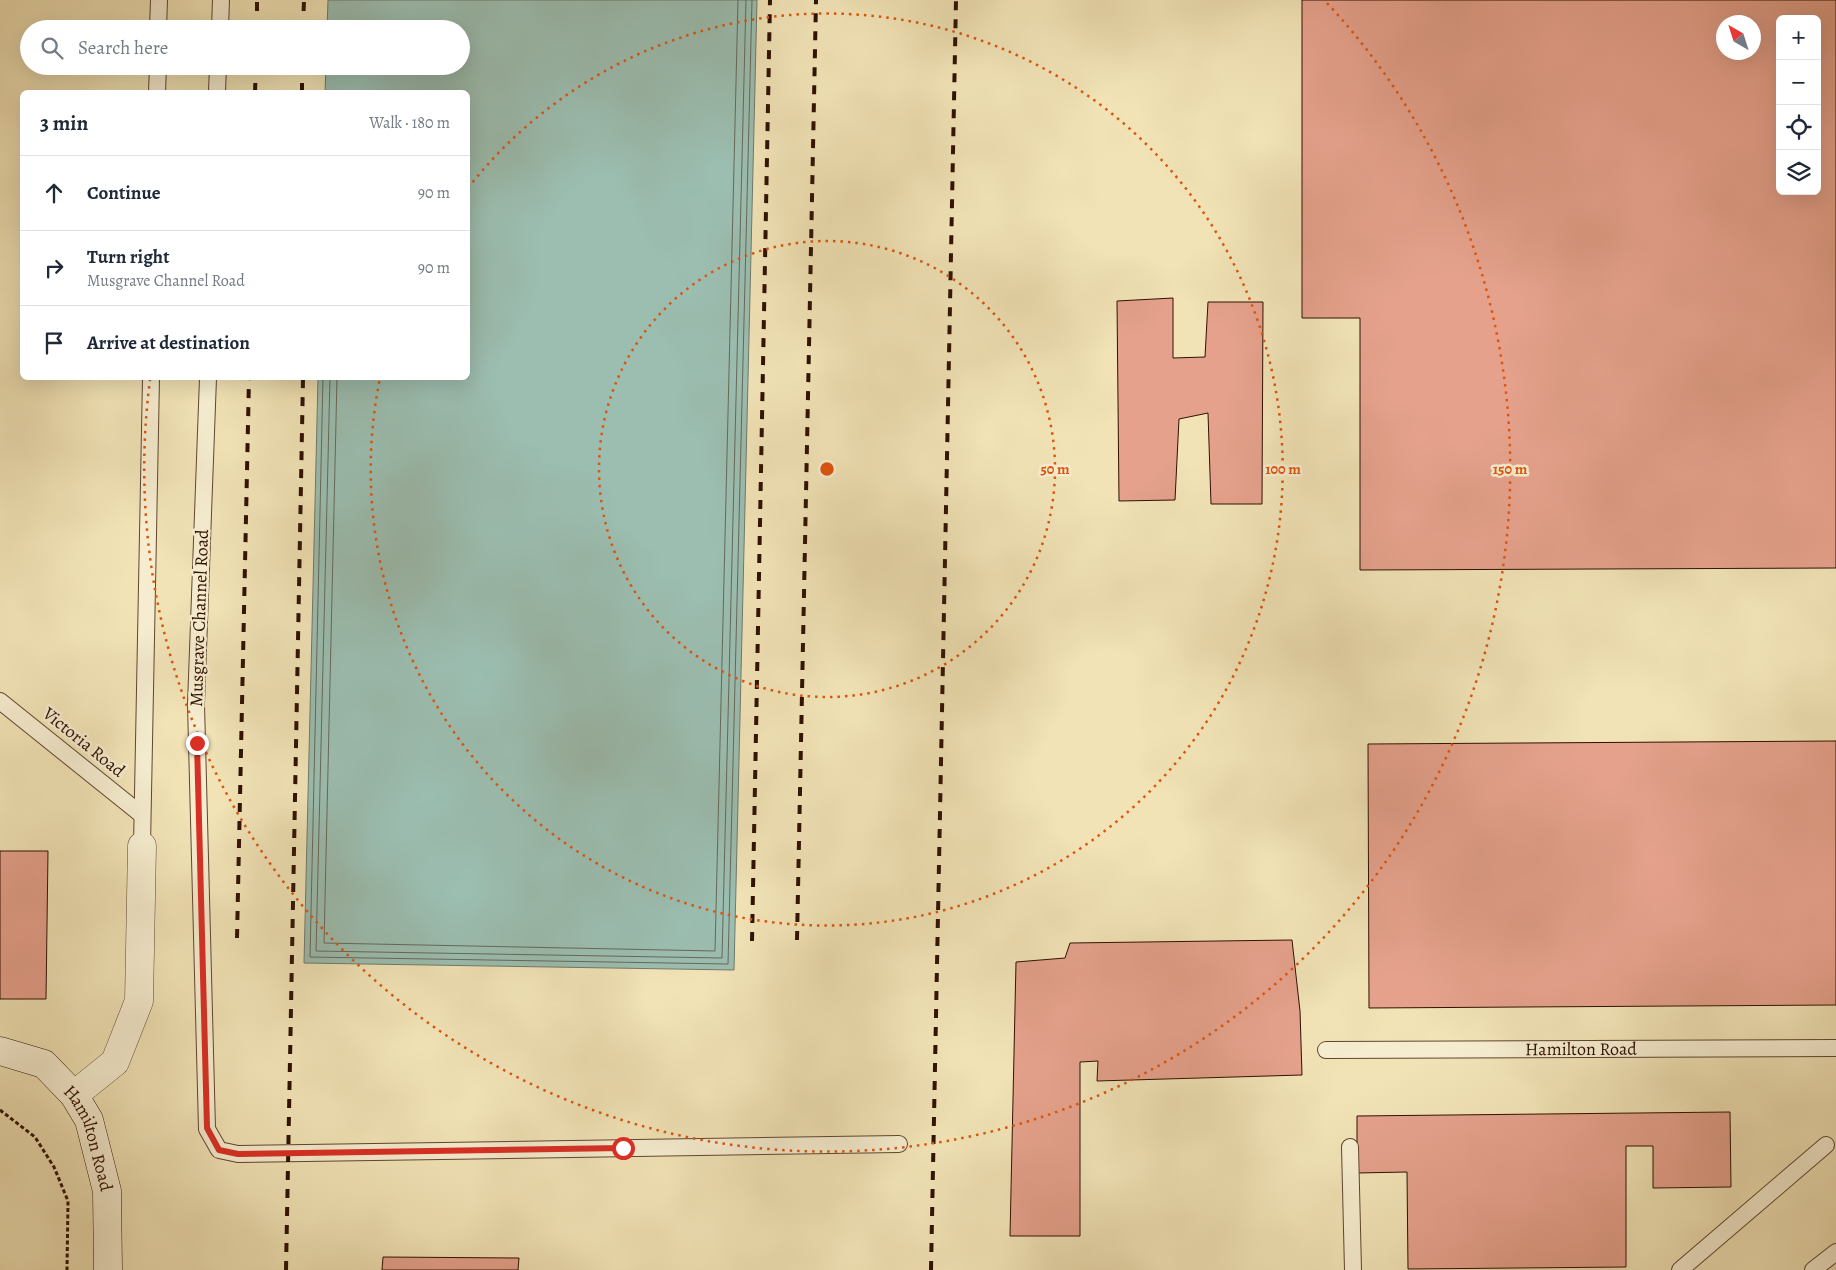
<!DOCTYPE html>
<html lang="en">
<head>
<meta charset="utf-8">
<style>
  :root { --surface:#fff; --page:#f2f2f3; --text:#1f2937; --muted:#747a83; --line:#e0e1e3 }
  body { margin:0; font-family:Alegreya,serif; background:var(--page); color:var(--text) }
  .controls { position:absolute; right:15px; top:15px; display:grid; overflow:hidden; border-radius:8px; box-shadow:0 5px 20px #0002 }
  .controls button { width:45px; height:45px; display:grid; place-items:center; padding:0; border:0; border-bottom:1px solid var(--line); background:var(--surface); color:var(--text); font:25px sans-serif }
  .compass { position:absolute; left:1716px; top:15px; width:45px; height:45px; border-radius:50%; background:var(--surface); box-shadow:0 5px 20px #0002; rotate:321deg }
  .stop { position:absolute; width:15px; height:15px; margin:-11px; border:4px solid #d93025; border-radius:50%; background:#fff }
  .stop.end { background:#d93025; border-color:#fff; box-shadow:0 1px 5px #0008 }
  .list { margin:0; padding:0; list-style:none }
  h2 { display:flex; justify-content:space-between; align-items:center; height:65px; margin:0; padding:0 20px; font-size:21px }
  h2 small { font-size:16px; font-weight:400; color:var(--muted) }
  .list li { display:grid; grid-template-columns:32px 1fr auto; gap:15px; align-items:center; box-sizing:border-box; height:75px; padding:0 20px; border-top:1px solid var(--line) }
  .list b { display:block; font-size:19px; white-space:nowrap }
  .list p { margin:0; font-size:16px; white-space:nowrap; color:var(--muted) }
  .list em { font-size:16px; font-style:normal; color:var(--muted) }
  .icon { flex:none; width:28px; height:28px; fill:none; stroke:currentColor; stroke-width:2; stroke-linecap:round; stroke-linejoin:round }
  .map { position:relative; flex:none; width:1836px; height:1270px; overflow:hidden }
  .search { position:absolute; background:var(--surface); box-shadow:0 5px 20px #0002; left:20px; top:20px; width:450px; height:55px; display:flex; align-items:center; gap:12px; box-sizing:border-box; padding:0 18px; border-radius:28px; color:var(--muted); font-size:19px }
  .panel { position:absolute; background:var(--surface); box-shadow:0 5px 20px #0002; left:20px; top:90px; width:450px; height:290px; border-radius:8px }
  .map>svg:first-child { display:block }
  .water { fill:#9bbeb1; stroke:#70796b }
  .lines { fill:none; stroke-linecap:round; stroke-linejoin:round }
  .shore { stroke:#65685a; stroke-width:1 }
  .building { fill:#e5a18c; stroke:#2f1102; fill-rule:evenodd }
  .lane-casing { stroke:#60462f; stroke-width:18 }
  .street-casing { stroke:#60462f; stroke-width:29 }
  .secondary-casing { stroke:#2f1102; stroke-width:29 }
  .path { stroke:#2f1102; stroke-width:3; stroke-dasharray:4 2.5; stroke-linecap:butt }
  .lane { stroke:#f6edd0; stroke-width:16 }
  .street { stroke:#f6edd0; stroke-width:28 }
  .secondary { stroke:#f6edd0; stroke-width:28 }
  .rail { stroke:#2f1102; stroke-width:4; stroke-dasharray:9 9; stroke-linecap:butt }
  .route { stroke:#d93025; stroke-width:6 }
  .ring { fill:none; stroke:#df550c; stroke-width:2.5; stroke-dasharray:2.5 5 }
  .labels { text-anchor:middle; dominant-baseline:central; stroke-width:5; stroke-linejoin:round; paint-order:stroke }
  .street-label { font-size:18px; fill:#2f1102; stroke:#f6edd0 }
  .centre { fill:#df550c; stroke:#f6edd0; stroke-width:2.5 }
  .ring-label { font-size:15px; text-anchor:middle; font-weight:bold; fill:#df550c; stroke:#f6edd0; stroke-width:5; stroke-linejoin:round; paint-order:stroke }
</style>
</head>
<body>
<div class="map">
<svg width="1836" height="1270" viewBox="0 0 1836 1270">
  <rect width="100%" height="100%" fill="#f1e3b6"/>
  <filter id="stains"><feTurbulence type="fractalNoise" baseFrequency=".004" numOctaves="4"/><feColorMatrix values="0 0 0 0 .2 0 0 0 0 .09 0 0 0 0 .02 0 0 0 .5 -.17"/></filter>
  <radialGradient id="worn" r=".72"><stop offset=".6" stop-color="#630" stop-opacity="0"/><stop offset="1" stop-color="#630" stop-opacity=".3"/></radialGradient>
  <path class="water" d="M 328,0 L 757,0 L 734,970 L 304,963 L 318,378 L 468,378 L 468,92 L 325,92 L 326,66 L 461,66 L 461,29 L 327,29 Z"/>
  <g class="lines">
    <path class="shore" d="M 323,378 L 310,957 L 728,964 L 752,0
      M 330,378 L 316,951 L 722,958 L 746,0
      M 337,378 L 324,943 L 715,951 L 738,0"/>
  </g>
  <path class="building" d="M 1302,0 L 1836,0 L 1836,568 L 1360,570 L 1360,318 L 1302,318 ZM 1780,19 L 1817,19 L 1817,191 L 1780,191 ZM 1724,22 L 1754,22 L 1754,52 L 1724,52 Z
    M 1173,298 L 1173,358 L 1205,357 L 1208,302 L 1263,302 L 1262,504 L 1211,504 L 1208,413 L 1179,419 L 1175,500 L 1119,501 L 1117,301 Z
    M 1836,741 L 1836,1005 L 1369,1008 L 1368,744 Z
    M 0,851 L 48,851 L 46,999 L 0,999 Z
    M 1292,940 L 1300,1011 L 1302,1075 L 1097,1081 L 1098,1061 L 1080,1062 L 1080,1236 L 1010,1236 L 1016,962 L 1065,958 L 1070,943 Z
    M 1730,1112 L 1731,1187 L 1653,1188 L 1653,1146 L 1626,1146 L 1626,1267 L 1408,1269 L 1407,1172 L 1357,1173 L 1357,1116 Z
    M 383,1257 L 519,1258 L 518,1270 L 382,1270 Z"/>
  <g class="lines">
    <g class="lane-casing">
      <g id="lane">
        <path d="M 158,29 L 159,0"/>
        <path d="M 220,29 L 221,0"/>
        <path d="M 157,92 L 158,66"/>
        <path d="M 217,92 L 218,66"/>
        <path d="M 208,378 L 196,704 L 207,1129 L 219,1150 L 238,1154 L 899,1144"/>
        <path d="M 0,701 L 142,815"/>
        <path d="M 142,846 L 151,378"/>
        <path id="s1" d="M 1326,1050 L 1836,1048"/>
        <path d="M 1350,1147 L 1353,1270"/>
        <path d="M 1680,1270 L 1826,1145"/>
        <path d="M 1813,1270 L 1836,1252"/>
      </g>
    </g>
    <g class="street-casing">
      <path id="street" d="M 74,1095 L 115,1062 L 139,1001 L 142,846"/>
    </g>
    <g class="secondary-casing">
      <g id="secondary">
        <path id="s2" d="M 0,1051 L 44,1064 L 74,1095 L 89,1120 L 107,1191 L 108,1270"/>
      </g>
    </g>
    <path class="path" d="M 0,1110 L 35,1137 L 54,1167 L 68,1201 L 67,1270"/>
    <use href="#lane" class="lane"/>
    <use href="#street" class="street"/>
    <use href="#secondary" class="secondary"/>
    <path class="rail" d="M 257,29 L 257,0
      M 303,29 L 304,0
      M 255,92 L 256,66
      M 302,92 L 302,66
      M 237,938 L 249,378
      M 797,940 L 816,0
      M 752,941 L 770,0
      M 286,1270 L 303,378
      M 931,1270 L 956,0"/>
  </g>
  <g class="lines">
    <path class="route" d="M 197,743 L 207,1128 L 219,1150 L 238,1154 L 623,1148"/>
  </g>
  <g class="ring">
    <circle cx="827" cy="469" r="228"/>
    <path d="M468 188A456 456 0 1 1 380 378"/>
    <path d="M1327 3A683 683 0 1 1 150 380"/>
  </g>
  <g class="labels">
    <g class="street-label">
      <text transform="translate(199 618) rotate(-88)">Musgrave Channel Road</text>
      <text transform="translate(84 742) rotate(39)">Victoria Road</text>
      <text stroke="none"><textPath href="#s1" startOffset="255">Hamilton Road</textPath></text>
      <text stroke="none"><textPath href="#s2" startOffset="135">Hamilton Road</textPath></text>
    </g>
  </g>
  <circle cx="827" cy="469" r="8" class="centre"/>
  <g class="ring-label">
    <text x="1055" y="474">50 m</text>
    <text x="1283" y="474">100 m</text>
    <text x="1510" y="474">150 m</text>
  </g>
  <rect width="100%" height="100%" filter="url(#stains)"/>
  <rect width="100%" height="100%" fill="url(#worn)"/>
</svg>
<div class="controls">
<button>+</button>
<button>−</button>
<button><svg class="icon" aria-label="locate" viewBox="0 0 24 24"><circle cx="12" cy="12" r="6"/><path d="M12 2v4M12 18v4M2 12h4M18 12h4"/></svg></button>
<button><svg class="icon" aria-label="layers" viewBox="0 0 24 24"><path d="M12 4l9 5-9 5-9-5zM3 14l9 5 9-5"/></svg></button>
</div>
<svg class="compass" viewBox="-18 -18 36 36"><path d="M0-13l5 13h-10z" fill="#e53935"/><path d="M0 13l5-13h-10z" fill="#747a83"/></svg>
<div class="stop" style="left:623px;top:1148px"></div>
<div class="stop end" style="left:197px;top:743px"></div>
<div class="search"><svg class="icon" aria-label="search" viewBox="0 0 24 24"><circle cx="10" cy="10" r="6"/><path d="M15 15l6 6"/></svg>Search here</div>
<section class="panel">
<h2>3 min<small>Walk · 180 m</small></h2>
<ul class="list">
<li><svg class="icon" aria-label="ahead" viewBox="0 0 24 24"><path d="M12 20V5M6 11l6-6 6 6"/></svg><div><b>Continue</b></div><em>90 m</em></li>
<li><svg class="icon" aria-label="right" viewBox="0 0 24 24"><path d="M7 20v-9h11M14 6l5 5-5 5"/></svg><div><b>Turn right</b><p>Musgrave Channel Road</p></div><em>90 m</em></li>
<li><svg class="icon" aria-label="arrive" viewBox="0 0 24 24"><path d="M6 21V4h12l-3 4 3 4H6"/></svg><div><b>Arrive at destination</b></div></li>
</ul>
</section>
</div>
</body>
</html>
